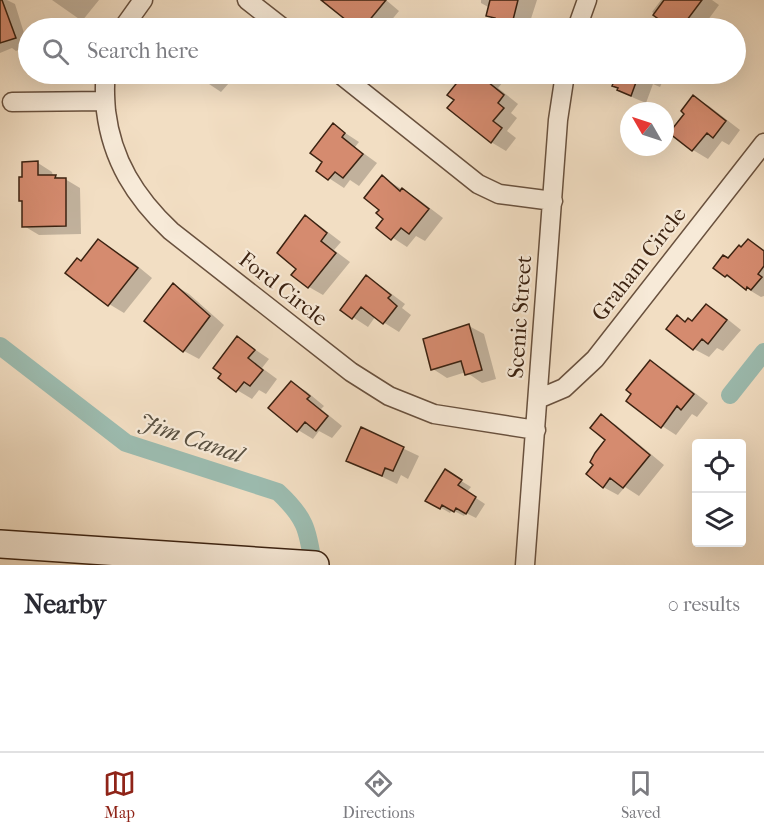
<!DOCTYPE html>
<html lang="en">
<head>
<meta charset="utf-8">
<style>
  :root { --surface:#fff; --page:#f7f7f7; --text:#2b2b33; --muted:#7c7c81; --line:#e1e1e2; --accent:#8f2418 }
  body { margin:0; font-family:"IM FELL French Canon",serif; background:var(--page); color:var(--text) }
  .controls { position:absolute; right:18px; bottom:18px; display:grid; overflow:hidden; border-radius:6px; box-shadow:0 6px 24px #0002 }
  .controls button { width:54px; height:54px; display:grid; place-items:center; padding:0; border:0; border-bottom:2px solid var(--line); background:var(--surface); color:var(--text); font:30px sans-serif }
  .compass { position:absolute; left:620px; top:102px; width:54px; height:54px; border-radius:50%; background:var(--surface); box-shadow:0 6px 24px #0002; rotate:309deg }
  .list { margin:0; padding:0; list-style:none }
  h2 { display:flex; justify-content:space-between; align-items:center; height:78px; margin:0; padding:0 24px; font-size:26px }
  h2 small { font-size:20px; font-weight:400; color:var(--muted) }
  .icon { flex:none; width:33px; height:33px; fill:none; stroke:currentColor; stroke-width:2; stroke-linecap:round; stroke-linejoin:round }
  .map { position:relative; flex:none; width:764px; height:565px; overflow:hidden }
  .search { position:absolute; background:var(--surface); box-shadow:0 6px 24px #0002; left:18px; right:18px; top:18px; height:66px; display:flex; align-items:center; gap:15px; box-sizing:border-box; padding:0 21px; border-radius:33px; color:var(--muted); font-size:22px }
  .sheet { height:186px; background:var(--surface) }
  nav { display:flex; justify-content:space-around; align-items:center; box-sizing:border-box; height:84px; border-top:2px solid var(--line); background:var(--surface); font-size:16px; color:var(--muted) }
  nav a { display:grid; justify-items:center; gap:3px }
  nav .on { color:var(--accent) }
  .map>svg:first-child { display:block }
  .shadow { fill:#0003 }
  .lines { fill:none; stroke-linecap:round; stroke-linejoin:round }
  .canal { stroke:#9cbcb0; stroke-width:18 }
  .building { fill:#d58b6f; stroke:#3b2211; stroke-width:1.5 }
  .street-casing { stroke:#69513e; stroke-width:21 }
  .secondary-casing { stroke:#3b2211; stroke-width:30 }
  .street { stroke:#f7ead8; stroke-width:18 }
  .secondary { stroke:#f7ead8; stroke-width:27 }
  .labels { text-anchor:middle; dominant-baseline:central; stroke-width:4.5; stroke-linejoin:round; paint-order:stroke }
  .street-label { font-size:22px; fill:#3b2211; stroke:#f7ead8 }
  .water-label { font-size:24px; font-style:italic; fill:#585041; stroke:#f7ead8 }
</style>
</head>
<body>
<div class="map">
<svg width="764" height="565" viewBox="0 0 764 565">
  <rect width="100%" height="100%" fill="#f2dec3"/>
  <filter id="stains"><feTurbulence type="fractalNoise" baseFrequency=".00333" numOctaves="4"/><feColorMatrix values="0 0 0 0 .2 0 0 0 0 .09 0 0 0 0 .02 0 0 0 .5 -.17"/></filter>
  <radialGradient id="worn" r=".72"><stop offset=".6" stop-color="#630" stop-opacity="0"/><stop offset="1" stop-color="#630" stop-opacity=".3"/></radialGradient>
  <path class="shadow" d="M 0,0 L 7,0 L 15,4 L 28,46 L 16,51 L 12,48 L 0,53 Z
    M 52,0 L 99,0 L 82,21 Z
    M 329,0 L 386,0 L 399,11 L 385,28 L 359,28 L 327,3 Z
    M 481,0 L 537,0 L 528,28 L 498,28 L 494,26 L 496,20 L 488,15 L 490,8 L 481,3 Z
    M 661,0 L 712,0 L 719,5 L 702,28 L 674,28 L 652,12 Z
    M 194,74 L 229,74 L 225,79 L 229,83 L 221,92 Z
    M 466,74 L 505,74 L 508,76 L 498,88 L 518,104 L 511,113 L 517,118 L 507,131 L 516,138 L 506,151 L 491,142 L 456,100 L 449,95 Z
    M 619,74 L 666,74 L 660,87 L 653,84 L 646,103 L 634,98 L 614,85 Z
    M 694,97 L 709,106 L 740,130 L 729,145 L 722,141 L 708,159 L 693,150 L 671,133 L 686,113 Z
    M 333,125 L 359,142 L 355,147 L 377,163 L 359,186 L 350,180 L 344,188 L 318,171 L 324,162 Z
    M 38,163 L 52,172 L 53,176 L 65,179 L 80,188 L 81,234 L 39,235 L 24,226 Z
    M 382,177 L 418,199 L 443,218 L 425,241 L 416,236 L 407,247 L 378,228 L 385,218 L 382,209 Z
    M 305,217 L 320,226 L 341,242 L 334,250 L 350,262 L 323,295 L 309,287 Z
    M 748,240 L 764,250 L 764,296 L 761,297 L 726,276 L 729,260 Z
    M 99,241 L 135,264 L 152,278 L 124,313 L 109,304 L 81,263 Z
    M 367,277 L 381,286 L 405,304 L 402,308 L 411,315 L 399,332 L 375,317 L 368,327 L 342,310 Z
    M 174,285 L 189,294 L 224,325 L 199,359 L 184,351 L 146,320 Z
    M 706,306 L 721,314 L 741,330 L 723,351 L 717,348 L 709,357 L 694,349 L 677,317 L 687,322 L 693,322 Z
    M 469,326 L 484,334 L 496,379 L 482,383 L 466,372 L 447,378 L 433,369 Z
    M 238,338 L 269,359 L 262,368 L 277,379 L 266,394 L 259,390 L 252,399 L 237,390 Z
    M 650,362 L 665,370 L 708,403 L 697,417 L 692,414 L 676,435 L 662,426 Z
    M 291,383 L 306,391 L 324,406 L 321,409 L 342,426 L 332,438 L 319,431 L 313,439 L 298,430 Z
    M 601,416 L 616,425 L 664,465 L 639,496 L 625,487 L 618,495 L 603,487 L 595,464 L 607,440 Z
    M 362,429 L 419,456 L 408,479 L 401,475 L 397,484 L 348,460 Z
    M 445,471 L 471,487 L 467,492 L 485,504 L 476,518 L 466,513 L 464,516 L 452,510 L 450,513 L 427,500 Z"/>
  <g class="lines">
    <path class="canal" d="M 0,346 L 126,443 L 278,492 C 305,517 308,529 313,565
      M 730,395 L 764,352"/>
  </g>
  <path class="building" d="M 0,0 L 2,0 L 16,38 L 0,43 Z
    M 321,0 L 386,0 L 363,28 L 356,28 Z
    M 490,0 L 518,0 L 511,28 L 492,28 L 495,18 L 486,16 Z
    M 664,0 L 702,0 L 681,28 L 671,28 L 653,15 Z
    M 464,74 L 478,74 L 504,95 L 498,103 L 504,108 L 493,121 L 502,128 L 491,143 L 447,108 L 454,100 L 447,95 Z
    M 617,74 L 639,74 L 631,96 L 617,90 L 618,88 L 612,86 Z
    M 693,95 L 726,121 L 713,138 L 707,133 L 692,151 L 669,133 L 684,114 L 681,111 Z
    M 333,123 L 345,133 L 342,137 L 363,154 L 343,178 L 335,172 L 328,180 L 316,171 L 322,162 L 310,153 Z
    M 38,161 L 38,175 L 56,175 L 55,178 L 66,178 L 66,226 L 22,227 L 22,201 L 19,201 L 19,177 L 22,177 L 22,162 Z
    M 382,175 L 400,191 L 402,188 L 429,209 L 409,234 L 401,228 L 391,240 L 376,228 L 383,219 L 376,213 L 379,210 L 364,198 Z
    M 305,215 L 327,233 L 321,241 L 336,253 L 308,288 L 291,275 L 296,269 L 277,253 Z
    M 98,239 L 138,268 L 108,306 L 65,273 L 77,258 L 81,261 Z
    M 748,239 L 764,251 L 764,266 L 758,274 L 762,277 L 751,290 L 747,287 L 746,290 L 727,275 L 725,277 L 713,268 L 723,255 L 728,258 L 739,245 L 741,247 Z
    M 366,275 L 391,295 L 388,298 L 397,306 L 383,324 L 361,307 L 352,319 L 340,310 Z
    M 173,283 L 210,316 L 183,352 L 144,321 Z
    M 706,304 L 727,320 L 708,344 L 702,339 L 693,350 L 666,329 L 677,315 L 685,322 L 688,318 L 692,321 Z
    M 469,324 L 482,370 L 465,375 L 461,361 L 431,370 L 423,339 Z
    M 237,336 L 255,350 L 248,358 L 263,370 L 250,386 L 244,382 L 236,392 L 218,378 L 221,374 L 213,368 Z
    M 650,360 L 694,394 L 681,410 L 677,406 L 661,428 L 626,401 L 631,394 L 626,390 Z
    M 291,381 L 310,396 L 307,399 L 328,416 L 316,431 L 305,422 L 297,432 L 268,408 Z
    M 601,414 L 650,455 L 623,488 L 610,478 L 603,488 L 586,474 L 593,465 L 590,462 L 595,453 L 605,440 L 590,428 Z
    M 361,427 L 404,447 L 393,471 L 385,468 L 382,476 L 346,461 Z
    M 445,469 L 462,480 L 458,485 L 476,497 L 466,514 L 456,508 L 454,512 L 442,505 L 440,509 L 425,501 Z"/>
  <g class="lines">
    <g class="street-casing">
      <path id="street" d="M 247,0 L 283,28
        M 123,28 L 143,0
        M 577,28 L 587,0
        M 106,74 C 104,85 105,99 106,111 C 112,160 135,197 171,231 L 351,372 L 389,396 L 434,414 L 536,430
        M 340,74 L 478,184 L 499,194 L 553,201
        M 12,102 L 105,101
        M 538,399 L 564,388 L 595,359 L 764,143
        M 525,565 L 558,120 L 565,74"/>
    </g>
    <g class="secondary-casing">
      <path id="secondary" d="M 0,544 L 315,565"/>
    </g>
    <use href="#street" class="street"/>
    <use href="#secondary" class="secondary"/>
  </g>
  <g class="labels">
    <g class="street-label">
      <text transform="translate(639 264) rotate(-52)">Graham Circle</text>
      <text transform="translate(283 289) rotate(38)">Ford Circle</text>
      <text transform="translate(520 317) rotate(-86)">Scenic Street</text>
    </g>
    <g class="water-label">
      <text transform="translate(191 438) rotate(19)">Jim Canal</text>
    </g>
  </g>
  <rect width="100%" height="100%" filter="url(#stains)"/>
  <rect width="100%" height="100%" fill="url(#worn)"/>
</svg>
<div class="controls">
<button><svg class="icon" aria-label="locate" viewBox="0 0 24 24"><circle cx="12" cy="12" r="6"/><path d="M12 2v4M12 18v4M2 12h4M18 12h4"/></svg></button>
<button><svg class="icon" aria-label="layers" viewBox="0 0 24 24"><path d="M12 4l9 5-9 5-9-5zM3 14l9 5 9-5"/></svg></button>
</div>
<svg class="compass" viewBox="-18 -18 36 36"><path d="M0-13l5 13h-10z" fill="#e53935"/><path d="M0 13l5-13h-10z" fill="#7c7c81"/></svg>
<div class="search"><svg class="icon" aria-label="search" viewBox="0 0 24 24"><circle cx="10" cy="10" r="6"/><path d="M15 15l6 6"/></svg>Search here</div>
</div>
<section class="sheet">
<h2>Nearby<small>0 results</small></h2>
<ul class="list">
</ul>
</section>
<nav>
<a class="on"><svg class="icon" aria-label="map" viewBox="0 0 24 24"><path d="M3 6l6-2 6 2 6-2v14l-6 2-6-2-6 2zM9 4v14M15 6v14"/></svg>Map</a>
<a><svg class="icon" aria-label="directions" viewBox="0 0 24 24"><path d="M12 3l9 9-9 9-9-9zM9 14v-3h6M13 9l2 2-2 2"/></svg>Directions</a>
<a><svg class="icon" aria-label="saved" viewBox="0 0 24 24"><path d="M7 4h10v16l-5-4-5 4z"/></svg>Saved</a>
</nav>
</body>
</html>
